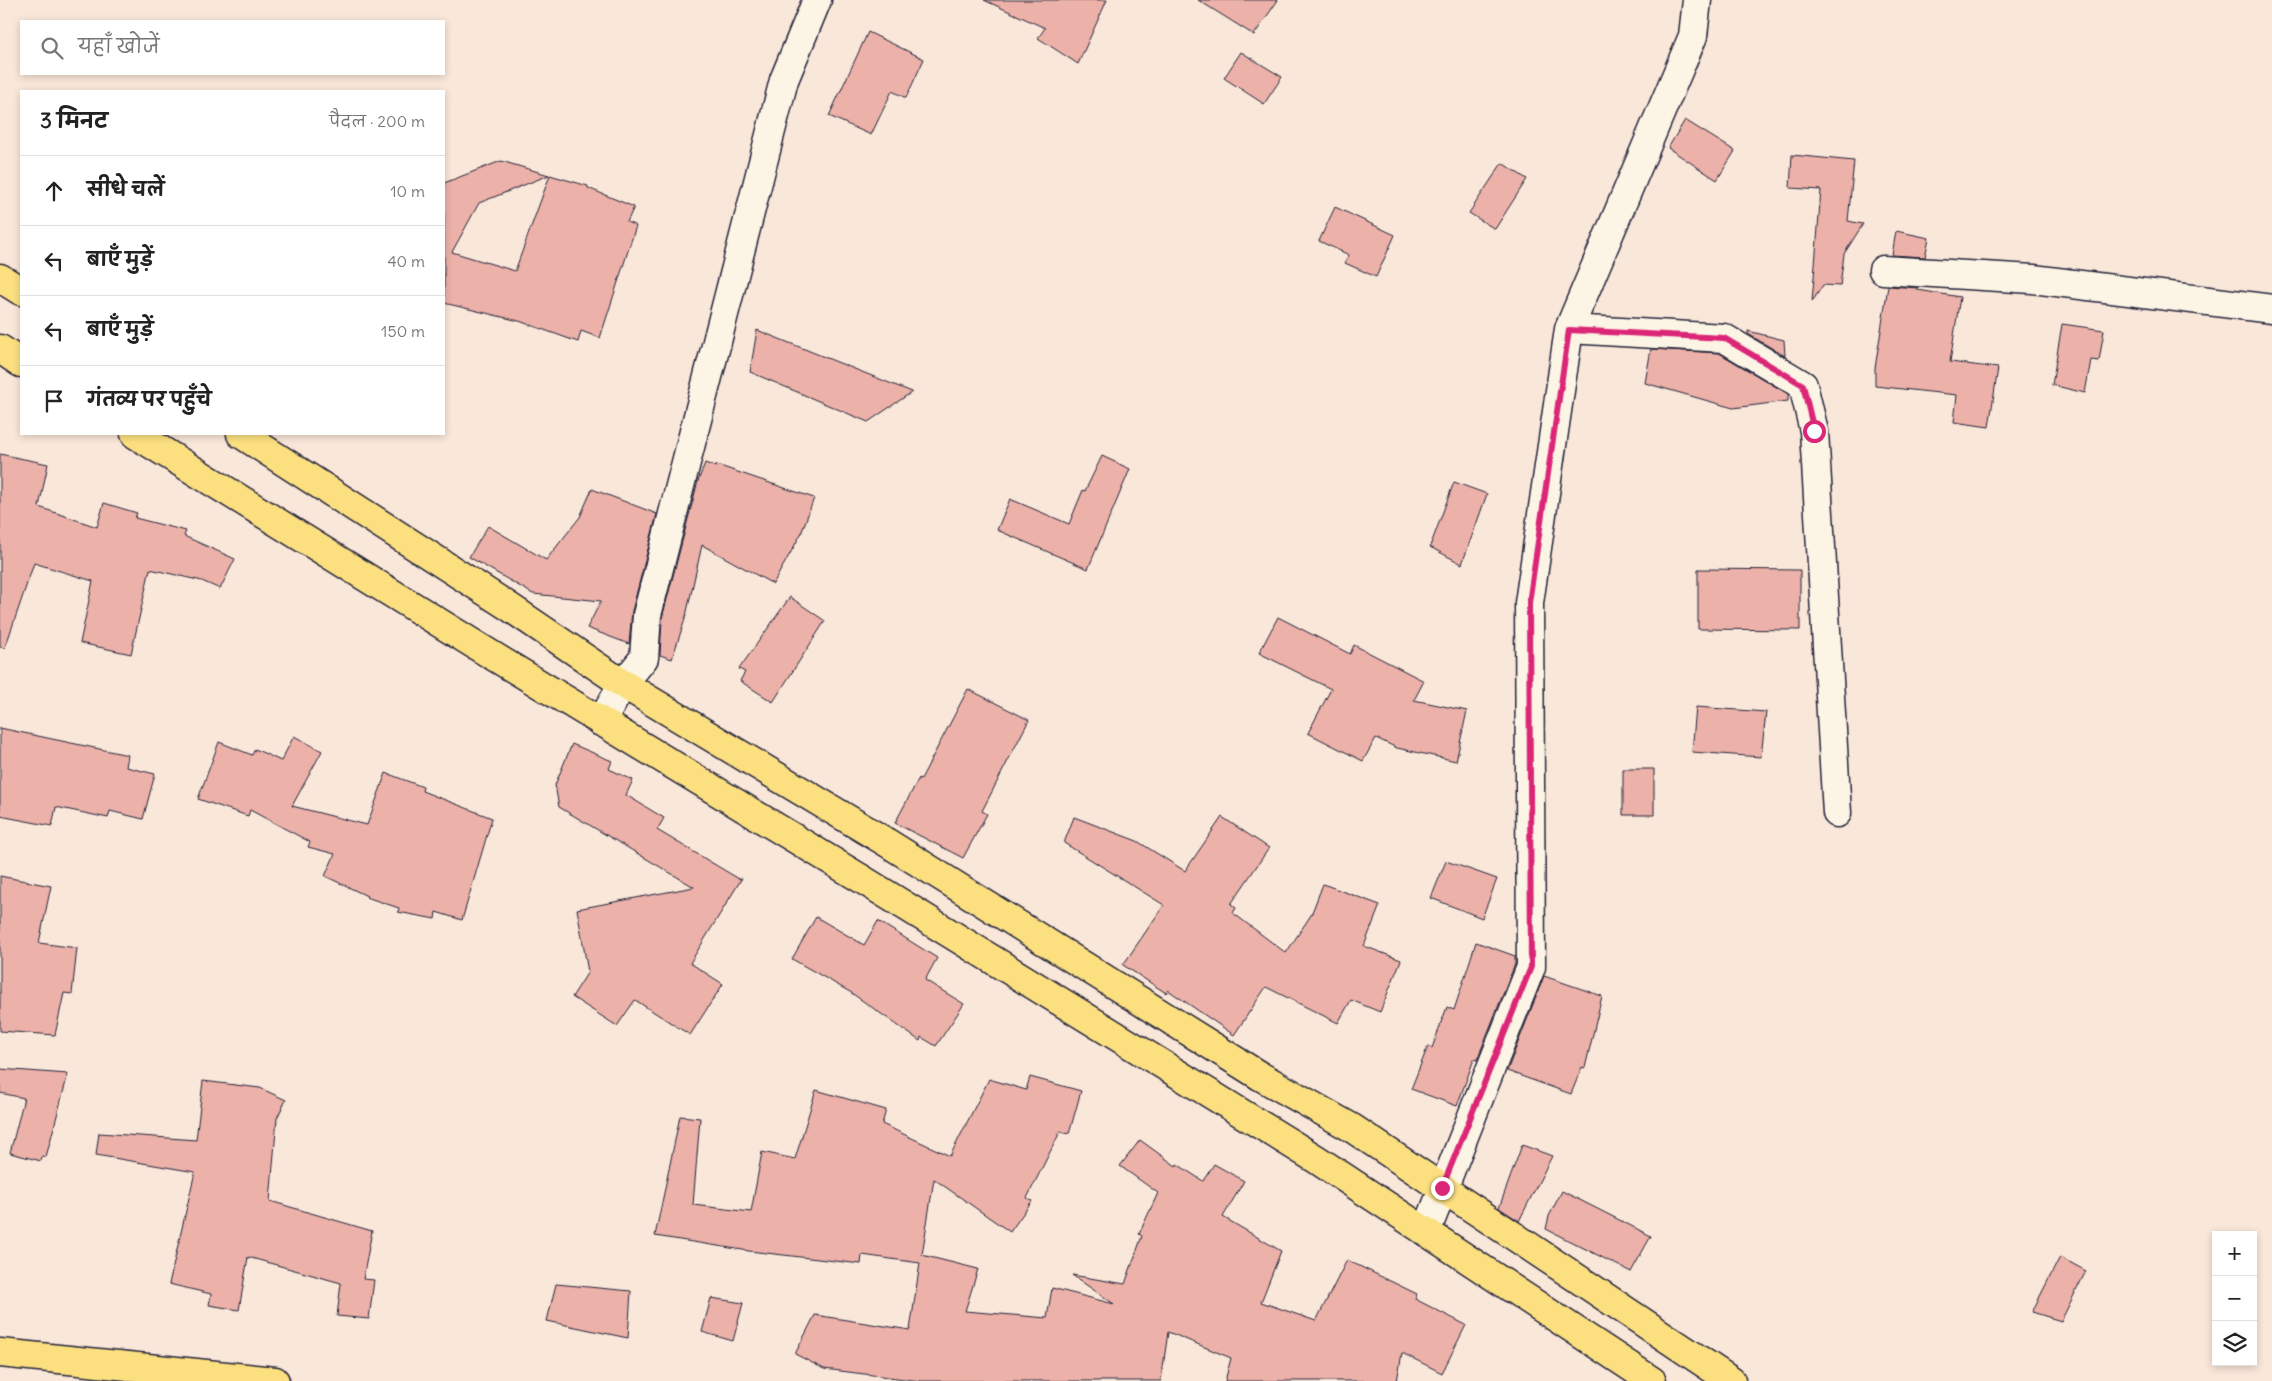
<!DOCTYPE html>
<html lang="hi">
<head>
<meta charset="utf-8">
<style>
  :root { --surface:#fff; --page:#f6f6f6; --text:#222; --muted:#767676; --line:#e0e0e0 }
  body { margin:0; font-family:Delius,"Playpen Sans Deva",sans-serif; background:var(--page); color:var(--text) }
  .controls { position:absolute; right:15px; bottom:15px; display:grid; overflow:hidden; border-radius:0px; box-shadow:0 2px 8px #0003 }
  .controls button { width:45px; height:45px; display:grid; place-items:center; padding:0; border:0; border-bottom:1px solid var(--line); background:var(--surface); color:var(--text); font:25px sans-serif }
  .stop { position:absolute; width:15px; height:15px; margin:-11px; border:4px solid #db2777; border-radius:50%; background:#fff }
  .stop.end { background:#db2777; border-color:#fff; box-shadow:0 1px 5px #0008 }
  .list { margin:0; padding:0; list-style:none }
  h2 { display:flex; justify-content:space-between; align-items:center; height:65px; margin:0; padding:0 20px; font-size:21px }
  h2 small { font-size:16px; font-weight:400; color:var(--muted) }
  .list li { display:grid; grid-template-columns:32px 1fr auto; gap:15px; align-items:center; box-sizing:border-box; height:70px; padding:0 20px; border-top:1px solid var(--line) }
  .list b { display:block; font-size:19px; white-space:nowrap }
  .list em { font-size:16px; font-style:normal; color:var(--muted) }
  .icon { flex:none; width:28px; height:28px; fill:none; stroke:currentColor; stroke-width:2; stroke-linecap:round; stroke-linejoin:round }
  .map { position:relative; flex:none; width:2272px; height:1381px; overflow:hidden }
  .search { position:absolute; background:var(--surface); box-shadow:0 2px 8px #0003; left:20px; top:20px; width:425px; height:55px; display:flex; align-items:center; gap:12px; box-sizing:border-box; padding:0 18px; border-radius:0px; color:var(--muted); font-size:19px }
  .panel { position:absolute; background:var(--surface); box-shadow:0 2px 8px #0003; left:20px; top:90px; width:425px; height:345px; border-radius:0px }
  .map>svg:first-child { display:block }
  .building { fill:#ecb1a8; stroke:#22223b }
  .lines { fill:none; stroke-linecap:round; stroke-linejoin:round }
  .minor-casing { stroke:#22223b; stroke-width:31 }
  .primary-casing { stroke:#22223b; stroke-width:31 }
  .trunk-casing { stroke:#22223b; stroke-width:31 }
  .minor { stroke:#fcf5e5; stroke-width:28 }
  .primary { stroke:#fce080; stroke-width:28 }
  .trunk { stroke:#fce080; stroke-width:28 }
  .route { stroke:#db2777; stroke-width:6 }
</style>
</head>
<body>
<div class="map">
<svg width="2272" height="1381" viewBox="0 0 2272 1381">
  <rect width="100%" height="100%" fill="#f9e7d9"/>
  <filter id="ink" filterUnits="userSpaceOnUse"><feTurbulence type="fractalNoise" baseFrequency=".02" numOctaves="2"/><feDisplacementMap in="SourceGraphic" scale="10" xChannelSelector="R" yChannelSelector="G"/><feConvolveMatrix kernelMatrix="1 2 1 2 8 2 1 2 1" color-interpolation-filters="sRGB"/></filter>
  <g filter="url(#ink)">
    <path class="building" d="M 984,0 L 1107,0 L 1078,64 L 1038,38 L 1045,28 Z
      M 1198,0 L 1278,0 L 1254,35 Z
      M 868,32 L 924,59 L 906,98 L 892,91 L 871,135 L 829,116 Z
      M 1241,52 L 1282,77 L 1264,104 L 1224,78 Z
      M 1685,120 L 1735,151 L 1717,180 L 1668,148 Z
      M 1792,155 L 1854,161 L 1848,221 L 1863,224 L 1844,254 L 1840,286 L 1823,285 L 1812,302 L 1821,190 L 1790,188 Z
      M 501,161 L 549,175 L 479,203 L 452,252 L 515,271 L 550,175 L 588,186 L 588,188 L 634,207 L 627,222 L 636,226 L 600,338 L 581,331 L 578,342 L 519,321 L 444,303 L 444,183 Z
      M 1502,163 L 1527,179 L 1495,229 L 1469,213 Z
      M 1335,207 L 1395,235 L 1376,277 L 1345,263 L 1349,255 L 1319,241 Z
      M 1896,231 L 1929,238 L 1925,257 L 1892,255 Z
      M 1888,286 L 1918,288 L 1918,290 L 1960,297 L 1950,362 L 1998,368 L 1989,427 L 1954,422 L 1957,395 L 1875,386 L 1875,368 Z
      M 2062,324 L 2104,330 L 2099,361 L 2091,360 L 2085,393 L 2052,385 Z
      M 757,330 L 912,392 L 868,422 L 750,372 Z
      M 1748,331 L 1784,340 L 1785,356 L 1748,334 Z
      M 1651,349 L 1719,353 L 1788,394 L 1788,401 L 1733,408 L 1645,383 Z
      M 0,454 L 48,464 L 39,507 L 97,527 L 104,503 L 137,513 L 135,518 L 186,531 L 184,536 L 235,559 L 220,589 L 202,581 L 150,569 L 131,654 L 80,643 L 93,581 L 34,563 L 5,648 L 0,647 Z
      M 1102,456 L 1130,469 L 1088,569 L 997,530 L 1010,499 L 1069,524 L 1083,490 L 1085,491 Z
      M 705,463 L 716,467 L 717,465 L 814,498 L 801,534 L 773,584 L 702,545 L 686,616 L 672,659 L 660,655 L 662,618 L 698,481 Z
      M 1454,482 L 1487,494 L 1462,564 L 1430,547 Z
      M 592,489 L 657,514 L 632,611 L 629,644 L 587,628 L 601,601 L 533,594 L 469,557 L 488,526 L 546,560 L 580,517 Z
      M 1698,569 L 1800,570 L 1800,630 L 1698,629 Z
      M 790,597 L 825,621 L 773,702 L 740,681 L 745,672 L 739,669 Z
      M 1278,617 L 1350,654 L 1354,645 L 1424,681 L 1414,700 L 1467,711 L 1456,761 L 1397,748 L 1376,738 L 1363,761 L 1308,733 L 1331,689 L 1259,653 Z
      M 968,689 L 1029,720 L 982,811 L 987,814 L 963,858 L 895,823 L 919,778 L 921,779 Z
      M 1696,707 L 1766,712 L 1761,757 L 1692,752 Z
      M 0,728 L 128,755 L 126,767 L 155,774 L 143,819 L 110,811 L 108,818 L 56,807 L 52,826 L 0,816 Z
      M 294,736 L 322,751 L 292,806 L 367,825 L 386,773 L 423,787 L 422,791 L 492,818 L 462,920 L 436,912 L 435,919 L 398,912 L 399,908 L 366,897 L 367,896 L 325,876 L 335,854 L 308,847 L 310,842 L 250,810 L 248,816 L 198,799 L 219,742 L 252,755 L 255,749 L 281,761 Z
      M 572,744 L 612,761 L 609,769 L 633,780 L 626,795 L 664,818 L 657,830 L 739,879 L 742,878 L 690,963 L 723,984 L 690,1035 L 635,1000 L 617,1026 L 572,997 L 588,972 L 577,909 L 694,887 L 559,807 L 555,785 Z
      M 1623,769 L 1654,769 L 1654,815 L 1623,815 Z
      M 1074,817 L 1137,841 L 1185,871 L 1222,817 L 1269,848 L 1231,904 L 1236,908 L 1233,913 L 1286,953 L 1311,915 L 1323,884 L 1380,905 L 1364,946 L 1401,960 L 1380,1012 L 1351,1000 L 1338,1023 L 1266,987 L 1234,1035 L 1168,990 L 1166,993 L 1123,965 L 1164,905 L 1064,843 Z
      M 1446,861 L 1497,879 L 1482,918 L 1431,898 Z
      M 0,876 L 51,886 L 39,943 L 77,948 L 72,994 L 64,993 L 55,1035 L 0,1031 Z
      M 816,917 L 864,945 L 878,921 L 937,958 L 925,980 L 964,1004 L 936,1046 L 921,1037 L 920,1041 L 850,992 L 792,959 Z
      M 1476,942 L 1515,956 L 1515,964 L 1477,1060 L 1474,1059 L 1457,1106 L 1411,1089 L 1428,1046 L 1432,1048 L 1447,1007 L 1454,1010 Z
      M 1544,976 L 1602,996 L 1585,1068 L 1582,1067 L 1571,1094 L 1507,1071 Z
      M 0,1069 L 68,1074 L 46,1157 L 42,1156 L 41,1161 L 10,1153 L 24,1098 L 0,1093 Z
      M 1030,1077 L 1081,1091 L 1069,1134 L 1060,1132 L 1027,1198 L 1032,1201 L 1010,1232 L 934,1179 L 922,1255 L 978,1269 L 965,1311 L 1047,1318 L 1052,1288 L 1114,1304 L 1072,1275 L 1125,1284 L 1142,1236 L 1139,1234 L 1158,1193 L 1120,1166 L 1140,1140 L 1176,1166 L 1177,1164 L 1203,1181 L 1214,1164 L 1244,1181 L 1223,1217 L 1281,1251 L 1261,1302 L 1316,1321 L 1347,1260 L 1417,1294 L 1415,1299 L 1466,1325 L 1442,1373 L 1402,1353 L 1397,1381 L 1225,1381 L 1231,1358 L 1168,1332 L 1161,1381 L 921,1381 L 824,1369 L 795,1354 L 815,1315 L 910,1330 L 920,1263 L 862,1255 L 861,1264 L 749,1251 L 655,1236 L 680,1116 L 700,1118 L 693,1205 L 751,1212 L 762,1152 L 795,1159 L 816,1090 L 886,1110 L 882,1124 L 950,1156 L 989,1079 L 1026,1090 Z
      M 203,1081 L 260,1088 L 286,1100 L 277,1118 L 270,1201 L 372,1231 L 363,1279 L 374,1280 L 369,1319 L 337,1316 L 341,1283 L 248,1257 L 239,1310 L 209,1305 L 211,1294 L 169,1284 L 195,1172 L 96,1155 L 99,1133 L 196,1140 Z
      M 1522,1145 L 1552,1156 L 1519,1221 L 1499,1208 Z
      M 1562,1191 L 1651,1236 L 1631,1272 L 1546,1229 L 1549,1216 Z
      M 2060,1257 L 2086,1271 L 2061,1321 L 2032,1312 Z
      M 556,1284 L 631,1291 L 628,1338 L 547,1321 Z
      M 711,1298 L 743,1303 L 733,1341 L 702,1332 Z"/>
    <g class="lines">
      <g class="minor-casing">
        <path id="minor" d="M 1883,270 L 2033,279 L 2272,309
          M 1569,329 L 1724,338 L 1803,385 L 1814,431 L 1837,813
          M 601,722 L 623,684 L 644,658 L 647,615 L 784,80 L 817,0
          M 1426,1232 L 1531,967 L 1529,603 L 1569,329 L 1693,36 L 1697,0"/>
      </g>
      <g class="primary-casing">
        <path id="primary" d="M 0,1353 L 275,1381"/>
      </g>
      <g class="trunk-casing">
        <path id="trunk" d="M 0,278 L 21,291
          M 0,349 L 21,363
          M 135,434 L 485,651 L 860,878 L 1316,1159 L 1652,1381
          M 241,434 L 508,606 L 623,684 L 886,842 L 1260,1076 L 1352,1128 L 1731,1381"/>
      </g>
      <use href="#minor" class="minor"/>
      <use href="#primary" class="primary"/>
      <use href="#trunk" class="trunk"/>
    </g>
  </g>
  <g class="lines" filter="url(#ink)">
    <path class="route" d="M 1442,1188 L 1531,967 L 1529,603 L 1569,330 L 1724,338 L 1803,385 L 1814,431"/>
  </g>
</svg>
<div class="controls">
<button>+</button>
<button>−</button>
<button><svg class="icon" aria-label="layers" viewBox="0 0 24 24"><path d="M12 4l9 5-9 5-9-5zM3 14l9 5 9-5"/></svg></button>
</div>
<div class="stop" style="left:1814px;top:431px"></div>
<div class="stop end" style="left:1442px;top:1188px"></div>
<div class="search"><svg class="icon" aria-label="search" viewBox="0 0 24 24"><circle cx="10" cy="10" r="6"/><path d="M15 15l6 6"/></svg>यहाँ खोजें</div>
<section class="panel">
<h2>3 मिनट<small>पैदल · 200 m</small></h2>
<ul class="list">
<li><svg class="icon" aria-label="ahead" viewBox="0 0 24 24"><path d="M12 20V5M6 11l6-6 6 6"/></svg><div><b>सीधे चलें</b></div><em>10 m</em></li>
<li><svg class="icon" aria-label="left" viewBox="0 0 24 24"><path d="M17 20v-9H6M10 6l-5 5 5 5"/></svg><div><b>बाएँ मुड़ें</b></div><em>40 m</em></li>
<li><svg class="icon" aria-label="left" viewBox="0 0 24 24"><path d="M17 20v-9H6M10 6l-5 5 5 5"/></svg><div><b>बाएँ मुड़ें</b></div><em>150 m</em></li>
<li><svg class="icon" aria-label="arrive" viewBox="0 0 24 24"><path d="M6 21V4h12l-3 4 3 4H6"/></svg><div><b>गंतव्य पर पहुँचे</b></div></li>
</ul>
</section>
</div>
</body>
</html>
